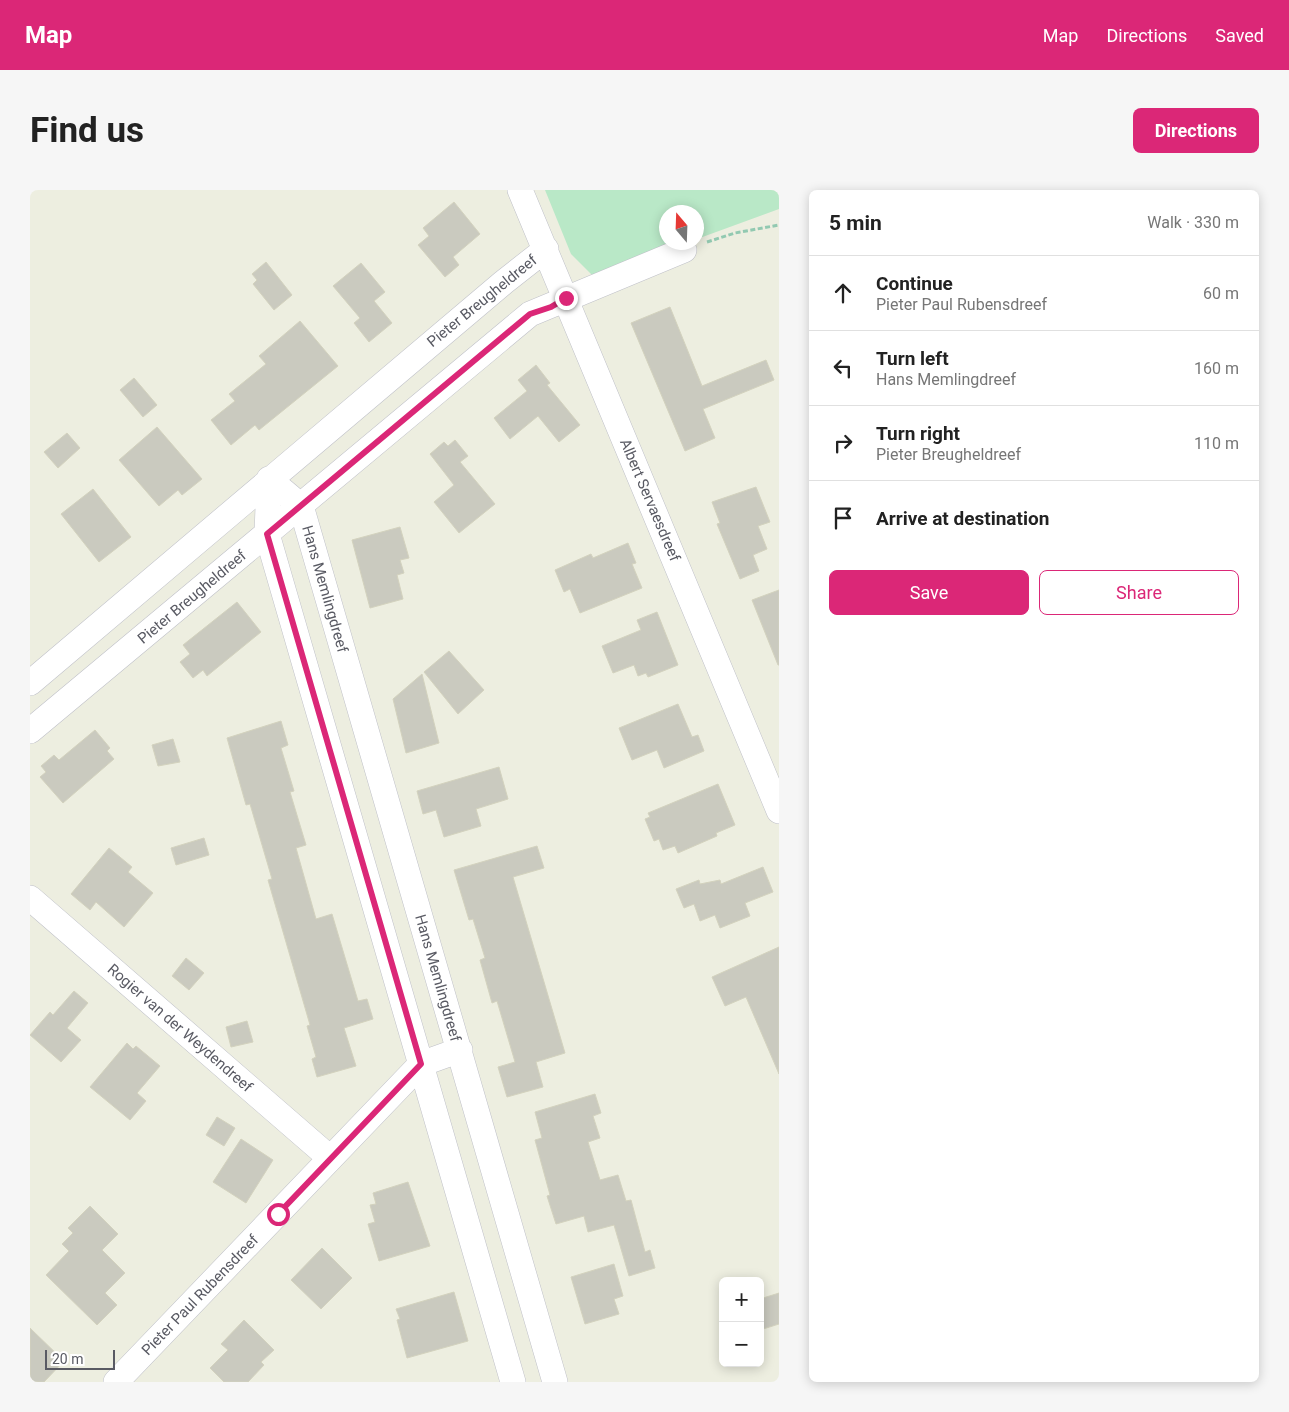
<!DOCTYPE html>
<html lang="en">
<head>
<meta charset="utf-8">
<style>
  :root { --surface:#fff; --page:#f6f6f6; --text:#222; --muted:#767676; --line:#e0e0e0; --accent:#db2777 }
  body { margin:0; font-family:Roboto,sans-serif; background:var(--page); color:var(--text) }
  .controls { position:absolute; right:15px; bottom:15px; display:grid; overflow:hidden; border-radius:8px; box-shadow:0 2px 12px #0003 }
  .controls button { width:45px; height:45px; display:grid; place-items:center; padding:0; border:0; border-bottom:1px solid var(--line); background:var(--surface); color:var(--text); font:25px sans-serif }
  .compass { position:absolute; left:629px; top:15px; width:45px; height:45px; border-radius:50%; background:var(--surface); box-shadow:0 2px 12px #0003; rotate:341deg }
  .scale { position:absolute; left:15px; bottom:12px; width:70px; box-sizing:border-box; padding-left:5px; border:2px solid #595a63; border-top:0; font-size:14px; line-height:18px; white-space:nowrap; color:#595a63; -webkit-text-stroke:4px #fff; paint-order:stroke }
  .stop { position:absolute; width:15px; height:15px; margin:-11px; border:4px solid #db2777; border-radius:50%; background:#fff }
  .stop.end { background:#db2777; border-color:#fff; box-shadow:0 1px 5px #0008 }
  .list { margin:0; padding:0; list-style:none }
  h2 { display:flex; justify-content:space-between; align-items:center; height:65px; margin:0; padding:0 20px; font-size:21px }
  h2 small { font-size:16px; font-weight:400; color:var(--muted) }
  .list li { display:grid; grid-template-columns:32px 1fr auto; gap:15px; align-items:center; box-sizing:border-box; height:75px; padding:0 20px; border-top:1px solid var(--line) }
  .list b { display:block; font-size:19px; white-space:nowrap }
  .list p { margin:0; font-size:16px; white-space:nowrap; color:var(--muted) }
  .list em { font-size:16px; font-style:normal; color:var(--muted) }
  .actions { display:flex; gap:10px; padding:15px 20px }
  .actions a { flex:1; padding:11px 0; border:1px solid var(--accent); border-radius:8px; text-align:center; font-size:18px; color:var(--accent) }
  .actions .main { background:var(--accent); color:#fff }
  .icon { flex:none; width:28px; height:28px; fill:none; stroke:currentColor; stroke-width:2; stroke-linecap:round; stroke-linejoin:round }
  .map { position:relative; flex:none; width:749px; height:1192px; overflow:hidden; border-radius:8px }
  header { display:flex; align-items:center; gap:30px; box-sizing:border-box; height:70px; padding:0 25px; background:var(--accent); color:#fff }
  header strong { font-size:24px }
  nav { display:flex; gap:28px; margin-inline-start:auto; font-size:18px }
  .intro { display:flex; align-items:center; justify-content:space-between; box-sizing:border-box; height:120px; padding:0 30px }
  h1 { margin:0; font-size:35px }
  .button { padding:12px 22px; border-radius:8px; background:var(--accent); color:#fff; font-size:18px; font-weight:700 }
  main { display:flex; gap:30px; padding:0 30px }
  aside { flex:1; background:var(--surface); border-radius:8px; box-shadow:0 2px 12px #0003 }
  .map>svg:first-child { display:block }
  .green { fill:#b9e8c7 }
  .building { fill:#cacabf; stroke:#d3d2be }
  .lines { fill:none; stroke-linecap:round; stroke-linejoin:round }
  .street-casing { stroke:#bfc0c8; stroke-width:26 }
  .path { stroke:#92c9b1; stroke-width:3; stroke-dasharray:5 2.5; stroke-linecap:butt }
  .street { stroke:#fff; stroke-width:25 }
  .route { stroke:#db2777; stroke-width:6 }
  .labels { text-anchor:middle; dominant-baseline:central; stroke-width:4.5; stroke-linejoin:round; paint-order:stroke }
  .street-label { font-size:15px; fill:#595a63; stroke:#fff }
</style>
</head>
<body>
<header>
<strong>Map</strong>
<nav><a>Map</a><a>Directions</a><a>Saved</a></nav>
</header>
<div class="intro"><h1>Find us</h1><a class="button">Directions</a></div>
<main>
<div class="map">
<svg width="749" height="1192" viewBox="0 0 749 1192">
  <rect width="100%" height="100%" fill="#edeee0"/>
  <path class="green" d="M 515,0 L 749,0 L 749,19 L 667,49 L 666,22 L 636,22 L 636,52 L 658,53 L 564,87 L 541,64 Z"/>
  <path class="building" d="M 424,12 L 450,44 L 423,67 L 429,75 L 415,87 L 388,55 L 399,46 L 393,38 Z
    M 236,72 L 262,105 L 244,120 L 223,94 L 227,90 L 222,84 Z
    M 331,73 L 355,102 L 344,111 L 362,133 L 339,152 L 324,133 L 330,128 L 303,96 Z
    M 640,117 L 672,196 L 736,170 L 744,190 L 673,219 L 685,248 L 655,261 L 601,133 Z
    M 270,131 L 308,176 L 229,240 L 225,235 L 201,255 L 181,230 L 205,211 L 199,204 L 236,174 L 229,166 Z
    M 506,175 L 520,193 L 517,195 L 550,235 L 529,252 L 508,226 L 480,249 L 464,228 L 497,201 L 488,190 Z
    M 104,188 L 127,215 L 113,227 L 90,200 Z
    M 127,237 L 172,289 L 152,305 L 148,300 L 129,316 L 89,270 Z
    M 37,243 L 50,258 L 28,278 L 14,262 Z
    M 425,250 L 438,266 L 430,272 L 465,314 L 429,343 L 404,312 L 424,295 L 400,264 L 414,252 L 418,256 Z
    M 726,297 L 740,332 L 728,336 L 737,359 L 723,365 L 729,381 L 710,389 L 687,334 L 690,333 L 682,312 Z
    M 63,299 L 101,347 L 69,372 L 31,324 Z
    M 370,337 L 379,368 L 370,370 L 374,383 L 367,385 L 373,409 L 340,418 L 322,350 Z
    M 598,353 L 606,373 L 602,374 L 612,398 L 550,423 L 540,399 L 534,402 L 525,380 L 561,364 L 563,368 Z
    M 749,400 L 749,475 L 748,475 L 722,410 Z
    M 207,412 L 231,442 L 177,486 L 173,480 L 163,488 L 150,472 L 160,464 L 153,455 Z
    M 627,422 L 648,475 L 618,487 L 616,483 L 608,486 L 604,475 L 583,483 L 572,456 L 611,440 L 607,430 Z
    M 419,461 L 454,500 L 428,524 L 394,482 Z
    M 392,484 L 409,553 L 376,563 L 363,509 Z
    M 648,514 L 662,547 L 668,545 L 674,561 L 634,578 L 627,560 L 602,570 L 589,538 Z
    M 251,531 L 258,555 L 251,558 L 264,601 L 260,602 L 276,655 L 266,658 L 286,729 L 302,724 L 328,811 L 337,809 L 343,829 L 314,838 L 326,876 L 287,887 L 282,869 L 286,867 L 277,836 L 280,835 L 238,690 L 242,689 L 220,614 L 216,615 L 197,548 Z
    M 65,540 L 80,558 L 77,561 L 84,569 L 33,613 L 10,587 L 16,582 L 11,576 L 24,565 L 29,570 Z
    M 143,549 L 150,572 L 128,576 L 122,555 Z
    M 469,577 L 478,609 L 446,619 L 451,636 L 414,647 L 406,620 L 393,624 L 387,601 Z
    M 688,594 L 705,635 L 686,643 L 687,646 L 648,663 L 645,656 L 633,660 L 629,649 L 624,651 L 615,629 L 620,627 L 618,623 Z
    M 174,648 L 179,665 L 146,675 L 141,658 Z
    M 507,656 L 514,678 L 483,687 L 535,863 L 506,872 L 513,897 L 477,907 L 468,877 L 485,872 L 467,811 L 462,813 L 450,770 L 455,768 L 443,729 L 439,730 L 424,680 Z
    M 79,658 L 102,677 L 98,682 L 123,703 L 94,737 L 66,712 L 60,720 L 41,704 Z
    M 733,677 L 743,702 L 715,713 L 720,726 L 690,738 L 685,725 L 670,731 L 664,714 L 654,718 L 646,699 L 669,690 L 670,694 L 690,690 L 691,694 Z
    M 749,757 L 749,884 L 716,807 L 695,816 L 682,787 Z
    M 156,768 L 174,783 L 159,800 L 142,786 Z
    M 44,801 L 58,813 L 37,838 L 51,850 L 31,872 L 0,845 L 20,822 L 23,825 Z
    M 217,831 L 223,852 L 201,857 L 196,837 Z
    M 97,853 L 103,859 L 106,856 L 130,876 L 107,903 L 116,911 L 100,930 L 60,897 Z
    M 565,904 L 571,923 L 563,926 L 570,948 L 558,952 L 570,990 L 588,985 L 596,1011 L 601,1010 L 615,1062 L 620,1060 L 625,1078 L 599,1086 L 584,1035 L 558,1042 L 554,1026 L 526,1034 L 517,1006 L 520,1005 L 505,950 L 512,948 L 505,922 Z
    M 187,927 L 205,938 L 194,956 L 176,945 Z
    M 211,949 L 243,970 L 216,1013 L 183,992 Z
    M 378,992 L 400,1056 L 349,1071 L 338,1034 L 345,1032 L 340,1015 L 346,1014 L 343,1003 Z
    M 60,1016 L 88,1044 L 72,1060 L 95,1083 L 75,1103 L 87,1115 L 67,1135 L 16,1085 L 39,1061 L 32,1054 L 43,1043 L 38,1038 Z
    M 292,1058 L 322,1088 L 291,1119 L 261,1090 Z
    M 584,1074 L 593,1106 L 584,1109 L 589,1124 L 555,1134 L 541,1087 Z
    M 424,1102 L 438,1151 L 377,1168 L 367,1130 L 370,1129 L 366,1119 Z
    M 749,1103 L 749,1134 L 730,1140 L 730,1109 Z
    M 214,1130 L 244,1160 L 231,1172 L 234,1175 L 218,1192 L 194,1192 L 180,1178 L 198,1160 L 191,1154 Z
    M 0,1138 L 34,1171 L 14,1192 L 0,1192 Z"/>
  <g class="lines">
    <g class="street-casing">
      <path id="street" d="M 490,0 L 749,621
        M 239,289 L 271,316 L 525,1192
        M 239,289 L 237,344 L 483,1192
        M 0,493 L 474,92 L 516,59
        M 0,541 L 500,124 L 654,60
        M 0,708 L 300,968
        M 86,1192 L 391,874 L 430,860"/>
    </g>
    <path class="path" d="M 677,52 L 705,43 L 749,35"/>
    <use href="#street" class="street"/>
  </g>
  <g class="lines">
    <path class="route" d="M 248,1024 L 391,874 L 237,344 L 476,144 L 500,124 L 521,117 L 536,108"/>
  </g>
  <g class="labels">
    <g class="street-label">
      <text transform="translate(452 111) rotate(-39)">Pieter Breugheldreef</text>
      <text transform="translate(620 310) rotate(67)">Albert Servaesdreef</text>
      <text transform="translate(295 399) rotate(74)">Hans Memlingdreef</text>
      <text transform="translate(162 407) rotate(-40)">Pieter Breugheldreef</text>
      <text transform="translate(408 788) rotate(74)">Hans Memlingdreef</text>
      <text transform="translate(150 838) rotate(41)">Rogier van der Weydendreef</text>
      <text transform="translate(170 1105) rotate(-46)">Pieter Paul Rubensdreef</text>
    </g>
  </g>
</svg>
<div class="controls">
<button>+</button>
<button>−</button>
</div>
<svg class="compass" viewBox="-18 -18 36 36"><path d="M0-13l5 13h-10z" fill="#e53935"/><path d="M0 13l5-13h-10z" fill="#767676"/></svg>
<div class="scale">20 m</div>
<div class="stop" style="left:248px;top:1024px"></div>
<div class="stop end" style="left:536px;top:108px"></div>
</div>
<aside>
<h2>5 min<small>Walk · 330 m</small></h2>
<ul class="list">
<li><svg class="icon" aria-label="ahead" viewBox="0 0 24 24"><path d="M12 20V5M6 11l6-6 6 6"/></svg><div><b>Continue</b><p>Pieter Paul Rubensdreef</p></div><em>60 m</em></li>
<li><svg class="icon" aria-label="left" viewBox="0 0 24 24"><path d="M17 20v-9H6M10 6l-5 5 5 5"/></svg><div><b>Turn left</b><p>Hans Memlingdreef</p></div><em>160 m</em></li>
<li><svg class="icon" aria-label="right" viewBox="0 0 24 24"><path d="M7 20v-9h11M14 6l5 5-5 5"/></svg><div><b>Turn right</b><p>Pieter Breugheldreef</p></div><em>110 m</em></li>
<li><svg class="icon" aria-label="arrive" viewBox="0 0 24 24"><path d="M6 21V4h12l-3 4 3 4H6"/></svg><div><b>Arrive at destination</b></div></li>
</ul>
<div class="actions"><a class="main">Save</a><a>Share</a></div>
</aside>
</main>
</body>
</html>
